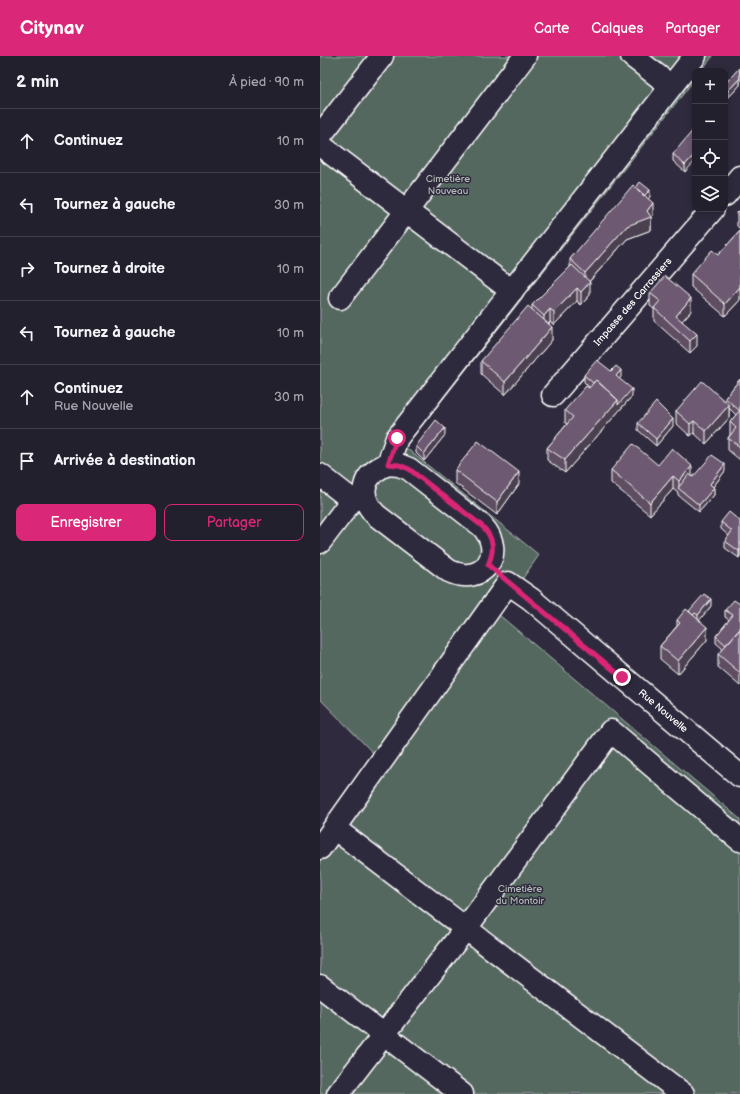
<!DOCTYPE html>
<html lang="fr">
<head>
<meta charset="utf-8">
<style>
  :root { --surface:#23202e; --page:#2f2d3a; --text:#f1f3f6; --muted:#a3a3aa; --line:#403e4a; --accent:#db2777 }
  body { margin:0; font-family:"Balsamiq Sans",sans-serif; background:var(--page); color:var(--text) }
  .controls { position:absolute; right:12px; top:12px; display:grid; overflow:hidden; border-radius:8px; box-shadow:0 2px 6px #0003 }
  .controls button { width:36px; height:36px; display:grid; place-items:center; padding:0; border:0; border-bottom:1px solid var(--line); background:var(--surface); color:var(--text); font:20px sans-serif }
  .stop { position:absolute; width:12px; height:12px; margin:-9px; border:3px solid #db2777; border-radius:50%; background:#fff }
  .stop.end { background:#db2777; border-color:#fff; box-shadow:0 1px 4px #0008 }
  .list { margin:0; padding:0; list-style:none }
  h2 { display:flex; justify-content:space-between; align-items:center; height:52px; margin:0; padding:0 16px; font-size:17px }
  h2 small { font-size:13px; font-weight:400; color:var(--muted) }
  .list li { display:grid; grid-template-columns:26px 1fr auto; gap:12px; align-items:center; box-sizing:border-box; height:64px; padding:0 16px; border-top:1px solid var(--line) }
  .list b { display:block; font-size:15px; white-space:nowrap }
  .list p { margin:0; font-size:13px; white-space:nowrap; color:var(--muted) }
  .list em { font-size:13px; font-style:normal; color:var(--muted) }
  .actions { display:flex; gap:8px; padding:12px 16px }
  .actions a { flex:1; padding:9px 0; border:1px solid var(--accent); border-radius:8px; text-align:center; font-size:14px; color:var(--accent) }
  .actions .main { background:var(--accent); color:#fff }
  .icon { flex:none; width:22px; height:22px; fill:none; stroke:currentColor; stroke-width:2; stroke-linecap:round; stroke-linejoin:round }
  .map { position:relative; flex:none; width:420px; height:1038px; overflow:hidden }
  header { display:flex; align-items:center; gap:24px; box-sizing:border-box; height:56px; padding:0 20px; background:var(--accent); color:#fff }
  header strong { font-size:19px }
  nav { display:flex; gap:22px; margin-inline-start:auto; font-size:14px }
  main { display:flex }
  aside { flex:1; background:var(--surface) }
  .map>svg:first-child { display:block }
  .green { fill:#546861; stroke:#aab4b0 }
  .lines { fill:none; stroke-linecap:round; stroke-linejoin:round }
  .minor-casing { stroke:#fff; stroke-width:25 }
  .minor { stroke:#2f2a3d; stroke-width:22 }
  .wall { fill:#5e4d62; stroke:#fff }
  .shaded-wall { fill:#4c3f50; stroke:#fff }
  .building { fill:#6d5a72; stroke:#fff }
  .route { stroke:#db2777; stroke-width:5 }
  .labels { text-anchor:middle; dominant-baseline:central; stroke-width:3; stroke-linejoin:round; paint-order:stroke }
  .park-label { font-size:10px; fill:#b2bbb8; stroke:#2f2a3d }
  .street-label { font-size:10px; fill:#fff; stroke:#2f2a3d }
</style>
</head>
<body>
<header>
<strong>Citynav</strong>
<nav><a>Carte</a><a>Calques</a><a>Partager</a></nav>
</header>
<main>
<aside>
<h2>2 min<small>À pied · 90 m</small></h2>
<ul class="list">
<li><svg class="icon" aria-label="ahead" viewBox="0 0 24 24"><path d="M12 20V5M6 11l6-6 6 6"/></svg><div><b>Continuez</b></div><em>10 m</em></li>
<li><svg class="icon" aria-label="left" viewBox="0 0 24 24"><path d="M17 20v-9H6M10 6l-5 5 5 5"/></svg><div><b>Tournez à gauche</b></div><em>30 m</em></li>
<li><svg class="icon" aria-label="right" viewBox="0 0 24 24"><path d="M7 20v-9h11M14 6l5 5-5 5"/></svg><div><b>Tournez à droite</b></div><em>10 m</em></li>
<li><svg class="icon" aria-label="left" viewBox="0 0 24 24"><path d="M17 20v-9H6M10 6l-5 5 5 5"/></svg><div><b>Tournez à gauche</b></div><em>10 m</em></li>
<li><svg class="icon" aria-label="ahead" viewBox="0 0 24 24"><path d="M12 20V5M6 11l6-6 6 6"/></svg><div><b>Continuez</b><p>Rue Nouvelle</p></div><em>30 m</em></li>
<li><svg class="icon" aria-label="arrive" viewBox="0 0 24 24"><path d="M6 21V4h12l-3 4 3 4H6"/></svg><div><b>Arrivée à destination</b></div></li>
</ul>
<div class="actions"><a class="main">Enregistrer</a><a>Partager</a></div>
</aside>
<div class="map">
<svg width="420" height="1038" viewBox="0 0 420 1038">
  <rect width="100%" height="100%" fill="#2f2a3d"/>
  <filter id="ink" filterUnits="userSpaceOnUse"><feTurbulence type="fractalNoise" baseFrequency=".025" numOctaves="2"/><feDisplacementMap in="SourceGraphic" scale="8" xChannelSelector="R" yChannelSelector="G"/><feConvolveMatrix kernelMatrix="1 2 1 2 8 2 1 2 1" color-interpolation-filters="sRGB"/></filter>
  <g filter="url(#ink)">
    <path class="green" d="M 0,0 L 393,0 L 381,15 L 375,15 L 375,23 L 85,391 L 219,499 L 178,558 L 420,763 L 420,1038 L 0,1038 L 0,773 L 53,697 L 0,643 Z"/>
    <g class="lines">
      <g class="minor-casing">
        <path id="minor" d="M 312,0 L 351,30
          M 0,80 L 62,0
          M 0,89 L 192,235
          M 405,139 L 420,121
          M 20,242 L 205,0
          M 233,339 L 393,153
          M 68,408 L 77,382 L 375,0
          M 68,408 L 79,409 L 89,413 L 162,470 C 187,497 163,531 129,515 L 56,459 C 37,439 42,418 68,408 Z
          M 0,419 L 32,444 L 0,486
          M 0,792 L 14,772
          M 0,930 L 142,1038
          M 18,1038 L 146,872 L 291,675 L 420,784
          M 363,1038 L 14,772 L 188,527 L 211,543 L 420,720"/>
      </g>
      <use href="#minor" class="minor"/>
    </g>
    <path class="wall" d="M 420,12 L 420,29 L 408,42 L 405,40 L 405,28 Z
      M 375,74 L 365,116 L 353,105 L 353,98 Z
      M 316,132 L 330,141 L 328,143 L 333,160 L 331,162 L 331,174 L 307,183 L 269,226 L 270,239 L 261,249 L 257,245 L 234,269 L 230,266 L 229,268 L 232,284 L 185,339 L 161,318 L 161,305 L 212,253 L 212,249 L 250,212 L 250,203 Z
      M 420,154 L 420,173 L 417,170 L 417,157 Z
      M 420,175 L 420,244 L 405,260 L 371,231 L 371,218 L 398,199 Z
      M 330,237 L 371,255 L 362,265 L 377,290 L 370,297 L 334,265 L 334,253 L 330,250 Z
      M 291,315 L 301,321 L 299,323 L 312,340 L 245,417 L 227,404 L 227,392 L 247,368 L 245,367 L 245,354 L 269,331 L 264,326 L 264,319 Z
      M 420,323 L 420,404 L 408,394 L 408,382 L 410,379 L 410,366 L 416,359 L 409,352 L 409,362 L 386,388 L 374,377 L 370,380 L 356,367 L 356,355 L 405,346 L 405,342 Z
      M 318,367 L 353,370 L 336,390 L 318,374 Z
      M 125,379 L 104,405 L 96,397 L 96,390 Z
      M 338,409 L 373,421 L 405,415 L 393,431 L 394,439 L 379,456 L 358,439 L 358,437 L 353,433 L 330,459 L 291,427 L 291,414 Z
      M 135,414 L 199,428 L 177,459 L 135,427 Z
      M 420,465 L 420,500 L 419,502 L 405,492 L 405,485 L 409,480 L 401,473 L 401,466 Z
      M 420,548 L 420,630 L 398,611 L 398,598 L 403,593 L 396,587 L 396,580 L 409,564 L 405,561 L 405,554 Z
      M 391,550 L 379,564 L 387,584 L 358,618 L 340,603 L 340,590 L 357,570 L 357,564 L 369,555 Z"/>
    <path class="shaded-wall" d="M 420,22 L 420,29 L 408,42 L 408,35 Z
      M 375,98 L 375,105 L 365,116 L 365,109 Z
      M 330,134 L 330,141 L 321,150 L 321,143 Z
      M 333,147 L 333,160 L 331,162 L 331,174 L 307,183 L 265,230 L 265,217 L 307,170 L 327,155 Z
      M 270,226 L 270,239 L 261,249 L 261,236 Z
      M 420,231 L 420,244 L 405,260 L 405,248 Z
      M 257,232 L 257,245 L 234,269 L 234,256 Z
      M 371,242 L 371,255 L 356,272 L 356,260 Z
      M 230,253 L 230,266 L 224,272 L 224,260 Z
      M 232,271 L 232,284 L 185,339 L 185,326 Z
      M 377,278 L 377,290 L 370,297 L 370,285 Z
      M 301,314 L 301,321 L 296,327 L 296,320 Z
      M 312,333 L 312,340 L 245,417 L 245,404 L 298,344 Z
      M 409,349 L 409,362 L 386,388 L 386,375 Z
      M 353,363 L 353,370 L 336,390 L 336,383 Z
      M 374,365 L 374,377 L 370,380 L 370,368 Z
      M 125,372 L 125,379 L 104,405 L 104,398 Z
      M 405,408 L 405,415 L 390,435 L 390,428 Z
      M 372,410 L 372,422 L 359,433 L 359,425 Z
      M 199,416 L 199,428 L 177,459 L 177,446 Z
      M 353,420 L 353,433 L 330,459 L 330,447 Z
      M 394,432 L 394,439 L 379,456 L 379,449 Z
      M 420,493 L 420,500 L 419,502 L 419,495 Z
      M 391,543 L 391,550 L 378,566 L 378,559 Z
      M 387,571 L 387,584 L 358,618 L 358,605 Z"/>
    <path class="building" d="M 419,12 L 420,22 L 408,35 L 405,33 L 405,28 Z
      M 374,73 L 375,74 L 375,98 L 365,109 L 353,98 Z
      M 320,126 L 330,134 L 324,140 L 316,132 Z
      M 313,129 L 333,147 L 327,155 L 331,161 L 307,170 L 265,217 L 250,203 Z
      M 420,154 L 420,160 L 417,157 Z
      M 420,175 L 420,231 L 405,248 L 371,218 L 392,194 L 398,199 Z
      M 252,209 L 270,226 L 261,236 L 257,232 L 234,256 L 230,253 L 224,260 L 212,249 Z
      M 345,220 L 371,242 L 356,260 L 377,278 L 370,285 L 334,252 L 340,245 L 330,237 Z
      M 208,250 L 232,271 L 185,326 L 161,305 Z
      M 277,304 L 291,315 L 296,310 L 301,314 L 296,320 L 312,333 L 298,349 L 298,344 L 276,324 L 273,327 L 264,319 Z
      M 420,323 L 420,355 L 405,342 Z
      M 276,324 L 298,344 L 245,404 L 227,392 L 253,361 L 245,354 L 266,330 L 269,332 Z
      M 382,325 L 409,349 L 386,375 L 374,365 L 370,368 L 356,355 Z
      M 336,346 L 353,363 L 336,383 L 318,367 Z
      M 420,354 L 420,391 L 408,382 L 416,372 L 410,366 Z
      M 116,364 L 125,372 L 104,398 L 96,390 Z
      M 158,385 L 199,416 L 177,446 L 135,414 Z
      M 313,388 L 338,409 L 352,392 L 372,410 L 359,425 L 353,420 L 330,447 L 291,414 Z
      M 392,399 L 405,408 L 390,428 L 394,432 L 379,449 L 358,432 L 369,418 L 373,421 Z
      M 409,456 L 420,465 L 420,493 L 419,495 L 405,485 L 412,475 L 401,466 Z
      M 384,538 L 391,543 L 378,559 L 375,557 L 373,559 L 369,555 Z
      M 414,544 L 420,548 L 420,573 L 406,589 L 396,580 L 413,559 L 405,554 Z
      M 366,553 L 387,571 L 358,605 L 340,590 L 360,567 L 357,564 Z
      M 420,573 L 420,617 L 398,598 Z"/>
  </g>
  <g class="lines" filter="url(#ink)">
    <path class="route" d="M 77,382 L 68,408 L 79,409 L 89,413 L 162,470 C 174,482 175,493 168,509 L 302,621"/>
  </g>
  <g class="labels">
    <g class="park-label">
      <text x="128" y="123">Cimetière<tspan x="128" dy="12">Nouveau</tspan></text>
      <text x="200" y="833">Cimetière<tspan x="200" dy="12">du Montoir</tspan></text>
    </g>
    <g class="street-label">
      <text transform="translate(313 246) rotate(-49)">Impasse des Carrossiers</text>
      <text transform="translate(343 655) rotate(40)">Rue Nouvelle</text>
    </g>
  </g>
</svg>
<div class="controls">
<button>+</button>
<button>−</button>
<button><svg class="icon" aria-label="locate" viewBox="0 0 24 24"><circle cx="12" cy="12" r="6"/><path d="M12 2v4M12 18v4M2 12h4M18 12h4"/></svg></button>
<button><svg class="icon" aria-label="layers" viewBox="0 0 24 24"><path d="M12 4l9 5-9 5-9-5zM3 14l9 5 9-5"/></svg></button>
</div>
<div class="stop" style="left:77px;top:382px"></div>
<div class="stop end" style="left:302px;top:621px"></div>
</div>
</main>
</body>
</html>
